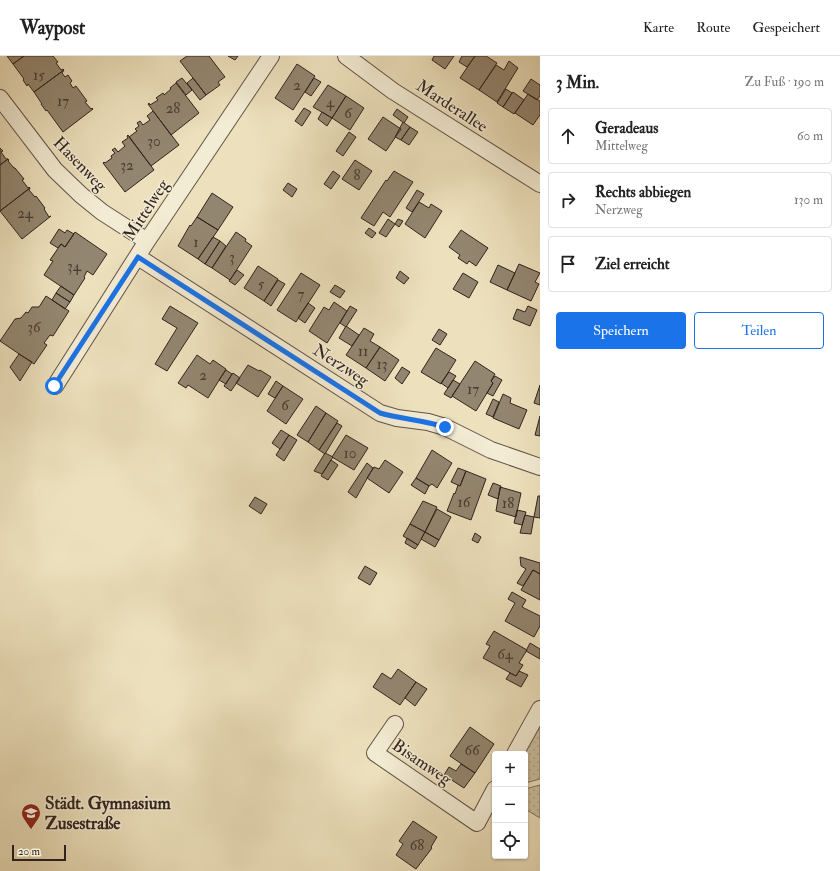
<!DOCTYPE html>
<html lang="de">
<head>
<meta charset="utf-8">
<style>
  :root { --surface:#fff; --page:#f2f2f2; --text:#222; --muted:#767676; --line:#e0e0e0; --accent:#1a73e8 }
  body { margin:0; font-family:"IM FELL Double Pica",serif; background:var(--page); color:var(--text) }
  .controls { position:absolute; right:12px; bottom:12px; display:grid; overflow:hidden; border-radius:4px; box-shadow:0 1px 3px #0004 }
  .controls button { width:36px; height:36px; display:grid; place-items:center; padding:0; border:0; border-bottom:1px solid var(--line); background:var(--surface); color:var(--text); font:20px sans-serif }
  .scale { position:absolute; left:12px; bottom:10px; width:54px; box-sizing:border-box; padding-left:4px; border:2px solid #32231d; border-top:0; font-size:11px; line-height:14px; white-space:nowrap; color:#32231d; -webkit-text-stroke:3px #f3ecd4; paint-order:stroke }
  .stop { position:absolute; width:12px; height:12px; margin:-9px; border:3px solid #1a73e8; border-radius:50%; background:#fff }
  .stop.end { background:#1a73e8; border-color:#fff; box-shadow:0 1px 4px #0008 }
  .list { margin:0; padding:0; list-style:none }
  h2 { display:flex; justify-content:space-between; align-items:center; height:52px; margin:0; padding:0 16px; font-size:17px }
  h2 small { font-size:13px; font-weight:400; color:var(--muted) }
  .list li { display:grid; grid-template-columns:26px 1fr auto; gap:12px; align-items:center; box-sizing:border-box; height:56px; margin:0 8px 8px; padding:0 8px; border:1px solid var(--line); border-radius:4px }
  .list b { display:block; font-size:15px; white-space:nowrap }
  .list p { margin:0; font-size:13px; white-space:nowrap; color:var(--muted) }
  .list em { font-size:13px; font-style:normal; color:var(--muted) }
  .actions { display:flex; gap:8px; padding:12px 16px }
  .actions a { flex:1; padding:9px 0; border:1px solid var(--accent); border-radius:4px; text-align:center; font-size:14px; color:var(--accent) }
  .actions .main { background:var(--accent); color:#fff }
  .icon { flex:none; width:22px; height:22px; fill:none; stroke:currentColor; stroke-width:2; stroke-linecap:round; stroke-linejoin:round }
  .map { position:relative; flex:none; width:540px; height:815px; overflow:hidden }
  header { display:flex; align-items:center; gap:24px; box-sizing:border-box; height:56px; padding:0 20px; background:var(--surface); border-bottom:1px solid var(--line) }
  header strong { font-size:19px }
  nav { display:flex; gap:22px; margin-inline-start:auto; font-size:14px }
  main { display:flex }
  aside { flex:1; background:var(--surface) }
  .map>svg:first-child { display:block }
  .green { fill:url(#green-dots); stroke:#807260 }
  .building { fill:#938670; stroke:#32231d }
  .lines { fill:none; stroke-linecap:round; stroke-linejoin:round }
  .street-casing { stroke:#615245; stroke-width:18 }
  .street { stroke:#f3ecd4; stroke-width:16 }
  .route { stroke:#1a73e8; stroke-width:5 }
  .labels { text-anchor:middle; dominant-baseline:central; stroke-width:3; stroke-linejoin:round; paint-order:stroke }
  .number-label { font-size:15px; fill:#4a3c32 }
  .street-label { font-size:17px; fill:#32231d; stroke:#f3ecd4 }
  .poi-label { font-size:17px; font-weight:bold; fill:#32231d; stroke:#f3ecd4; text-anchor:start }
</style>
</head>
<body>
<header>
<strong>Waypost</strong>
<nav><a>Karte</a><a>Route</a><a>Gespeichert</a></nav>
</header>
<main>
<div class="map">
<svg width="540" height="815" viewBox="0 0 540 815">
  <defs>
    <pattern id="green-dots" width="8" height="8" patternUnits="userSpaceOnUse"><rect width="8" height="8" fill="#cdc1a2"/><path d="M2 2h.1M6 6h.1" fill="none" stroke="#b0a68b" stroke-width="1.8" stroke-linecap="round"/></pattern>
  </defs>
  <rect width="100%" height="100%" fill="#ede1bd"/>
  <filter id="stains"><feTurbulence type="fractalNoise" baseFrequency=".005" numOctaves="4"/><feColorMatrix values="0 0 0 0 .2 0 0 0 0 .09 0 0 0 0 .02 0 0 0 .5 -.17"/></filter>
  <radialGradient id="worn" r=".72"><stop offset=".6" stop-color="#630" stop-opacity="0"/><stop offset="1" stop-color="#630" stop-opacity=".3"/></radialGradient>
  <path class="green" d="M 540,665 L 540,723 L 525,727 L 525,698 L 521,698 Z
    M 540,729 L 540,762 L 525,753 L 525,733 Z"/>
  <path class="building" d="M 7,0 L 24,0 L 13,8 Z
    M 24,0 L 53,0 L 58,6 L 56,7 L 61,14 L 63,13 L 64,14 L 34,36 L 28,28 L 27,30 L 23,24 L 24,23 L 13,8 Z
    M 187,0 L 209,0 L 225,21 L 218,26 L 220,29 L 206,39 L 180,5 Z
    M 228,0 L 238,0 L 235,4 Z
    M 434,0 L 454,0 L 445,13 L 432,4 Z
    M 462,0 L 475,0 L 467,11 L 459,6 Z
    M 475,0 L 486,0 L 497,7 L 479,34 L 460,22 Z
    M 509,5 L 518,12 L 497,46 L 479,34 L 496,9 L 504,14 Z
    M 297,8 L 315,20 L 293,54 L 275,42 Z
    M 64,14 L 62,17 L 65,21 L 68,19 L 72,25 L 70,27 L 73,32 L 76,30 L 87,45 L 85,46 L 91,53 L 92,52 L 93,53 L 63,76 L 47,54 L 46,55 L 41,48 L 42,48 L 34,36 Z
    M 182,22 L 192,34 L 186,39 L 176,26 Z
    M 193,22 L 206,39 L 200,44 L 187,27 Z
    M 314,22 L 321,26 L 311,40 L 305,36 Z
    M 531,23 L 540,29 L 540,40 L 537,44 L 523,35 Z
    M 176,27 L 199,57 L 171,79 L 148,48 L 149,47 L 150,49 L 158,44 L 156,42 L 163,37 L 164,39 L 171,33 L 170,32 Z
    M 328,29 L 346,40 L 332,62 L 313,51 Z
    M 506,33 L 512,37 L 503,51 L 497,47 Z
    M 513,36 L 524,44 L 514,58 L 503,51 Z
    M 528,38 L 540,45 L 540,59 L 533,69 L 515,57 Z
    M 346,40 L 364,52 L 350,74 L 332,62 Z
    M 304,52 L 311,56 L 302,70 L 295,65 Z
    M 397,53 L 408,61 L 404,67 L 393,59 Z
    M 153,55 L 179,89 L 151,110 L 129,81 L 137,75 L 135,73 L 139,70 L 137,67 L 140,65 L 143,69 L 150,64 L 147,60 Z
    M 322,56 L 332,62 L 327,70 L 318,63 Z
    M 383,61 L 401,73 L 386,95 L 368,83 Z
    M 403,66 L 410,71 L 401,84 L 395,81 Z
    M 410,71 L 418,76 L 409,89 L 401,84 Z
    M 349,76 L 356,81 L 343,100 L 336,95 Z
    M 128,79 L 154,114 L 125,136 L 103,107 L 104,106 L 105,107 L 112,102 L 111,100 L 115,97 L 112,94 L 115,92 L 118,96 L 125,90 L 122,86 L 128,82 L 127,80 Z
    M 0,92 L 3,95 L 1,96 L 6,103 L 8,103 L 0,109 Z
    M 8,103 L 9,104 L 8,105 L 14,112 L 15,112 L 24,123 L 22,124 L 28,132 L 29,131 L 30,132 L 0,155 L 0,109 Z
    M 355,104 L 372,115 L 359,134 L 342,123 Z
    M 333,115 L 340,120 L 331,133 L 324,128 Z
    M 394,115 L 413,126 L 390,161 L 383,156 L 374,170 L 361,162 L 386,124 L 387,125 Z
    M 288,127 L 297,133 L 292,141 L 283,134 Z
    M 30,132 L 29,134 L 35,141 L 36,140 L 45,152 L 44,153 L 49,161 L 51,160 L 22,183 L 0,155 Z
    M 417,134 L 424,138 L 412,156 L 406,152 Z
    M 212,137 L 233,151 L 218,174 L 197,161 Z
    M 419,146 L 429,152 L 431,148 L 442,155 L 425,182 L 405,168 Z
    M 197,161 L 218,174 L 198,203 L 178,190 L 190,169 L 191,170 Z
    M 388,163 L 395,168 L 386,181 L 379,177 Z
    M 398,163 L 403,165 L 399,171 L 395,168 Z
    M 369,172 L 376,177 L 372,182 L 365,177 Z
    M 59,173 L 65,177 L 67,174 L 74,178 L 65,191 L 61,188 L 58,192 L 50,187 Z
    M 461,174 L 488,192 L 476,210 L 469,205 L 467,208 L 458,202 L 460,199 L 449,191 Z
    M 75,176 L 107,198 L 93,219 L 87,215 L 84,221 L 85,222 L 74,239 L 44,219 L 53,205 L 50,204 L 61,188 L 65,191 Z
    M 236,176 L 246,183 L 245,185 L 252,190 L 230,224 L 212,212 Z
    M 213,181 L 220,185 L 205,208 L 198,203 Z
    M 220,185 L 226,190 L 212,212 L 205,208 Z
    M 519,208 L 540,217 L 535,226 L 539,228 L 531,245 L 507,234 Z
    M 498,209 L 515,217 L 507,234 L 490,226 Z
    M 258,210 L 278,223 L 264,245 L 244,232 Z
    M 237,214 L 244,219 L 235,229 L 229,225 Z
    M 400,215 L 409,222 L 404,228 L 396,222 Z
    M 301,217 L 320,229 L 296,266 L 277,254 Z
    M 463,217 L 478,226 L 469,242 L 453,233 Z
    M 278,224 L 285,228 L 271,250 L 264,245 Z
    M 335,229 L 345,235 L 340,242 L 330,236 Z
    M 61,230 L 74,239 L 70,246 L 56,237 Z
    M 56,237 L 70,246 L 65,253 L 52,244 Z
    M 46,240 L 69,255 L 53,280 L 50,279 L 44,287 L 47,289 L 34,308 L 0,285 L 15,263 L 21,262 L 26,256 L 28,257 L 32,251 L 39,251 Z
    M 334,246 L 347,255 L 327,287 L 309,275 L 324,251 L 329,254 Z
    M 308,247 L 315,252 L 305,267 L 298,262 Z
    M 170,250 L 198,267 L 167,315 L 155,308 L 177,272 L 162,263 Z
    M 350,250 L 357,254 L 346,271 L 340,267 Z
    M 528,250 L 537,254 L 530,270 L 513,263 L 517,253 L 525,256 Z
    M 346,270 L 359,279 L 352,290 L 339,282 Z
    M 364,272 L 374,278 L 370,285 L 380,291 L 366,312 L 346,299 Z
    M 439,273 L 447,278 L 440,289 L 432,284 Z
    M 380,291 L 399,304 L 385,325 L 366,312 Z
    M 436,292 L 456,304 L 441,328 L 421,316 Z
    M 19,298 L 32,306 L 20,325 L 10,311 Z
    M 197,299 L 210,308 L 213,304 L 226,313 L 208,342 L 188,329 L 186,332 L 178,327 Z
    M 475,305 L 495,318 L 491,325 L 493,327 L 476,355 L 452,340 Z
    M 248,309 L 259,315 L 260,314 L 271,321 L 258,341 L 236,327 Z
    M 402,311 L 410,316 L 402,328 L 395,322 Z
    M 226,314 L 232,318 L 226,328 L 219,324 Z
    M 449,316 L 456,320 L 448,332 L 441,327 Z
    M 233,317 L 240,322 L 231,335 L 224,330 Z
    M 495,320 L 502,324 L 493,340 L 487,337 L 493,327 L 491,325 Z
    M 453,324 L 460,328 L 451,342 L 444,338 Z
    M 276,325 L 283,330 L 275,342 L 268,338 Z
    M 540,329 L 540,349 L 534,347 Z
    M 283,330 L 303,343 L 286,368 L 267,355 Z
    M 503,338 L 511,342 L 510,347 L 527,354 L 519,373 L 493,362 Z
    M 493,343 L 499,346 L 493,361 L 486,358 Z
    M 316,350 L 326,357 L 308,386 L 297,379 Z
    M 326,357 L 338,365 L 319,394 L 308,386 Z
    M 540,360 L 540,380 L 535,379 Z
    M 337,367 L 342,370 L 325,398 L 319,394 Z
    M 281,374 L 289,379 L 280,393 L 272,387 Z
    M 289,379 L 297,384 L 284,405 L 276,399 Z
    M 346,379 L 368,392 L 354,414 L 332,401 Z
    M 432,394 L 452,407 L 437,432 L 432,428 L 429,430 L 416,422 Z
    M 325,397 L 333,401 L 322,418 L 314,415 Z
    M 331,404 L 338,409 L 328,424 L 321,420 Z
    M 385,404 L 403,416 L 389,437 L 367,422 L 374,411 L 379,413 Z
    M 367,407 L 373,412 L 356,442 L 348,436 Z
    M 458,412 L 466,415 L 460,430 L 451,426 Z
    M 466,415 L 486,423 L 471,464 L 447,455 L 454,437 L 455,438 L 458,429 L 460,430 Z
    M 416,422 L 429,430 L 425,438 L 411,429 Z
    M 493,427 L 501,430 L 498,443 L 488,439 Z
    M 500,431 L 521,437 L 516,461 L 496,455 Z
    M 538,440 L 540,440 L 540,462 L 534,461 Z
    M 255,441 L 267,448 L 261,458 L 249,450 Z
    M 423,445 L 437,451 L 425,476 L 410,468 Z
    M 437,453 L 451,461 L 439,484 L 425,476 Z
    M 517,454 L 526,456 L 522,469 L 514,467 Z
    M 525,459 L 534,461 L 531,478 L 520,477 Z
    M 410,468 L 425,476 L 418,489 L 403,480 Z
    M 425,476 L 439,484 L 435,491 L 421,483 Z
    M 475,477 L 481,481 L 478,487 L 472,484 Z
    M 407,482 L 418,489 L 415,493 L 405,487 Z
    M 520,501 L 540,507 L 540,518 L 533,514 L 523,530 L 517,527 L 526,513 L 521,510 Z
    M 365,510 L 377,517 L 370,529 L 358,522 Z
    M 533,514 L 540,518 L 540,544 L 521,534 Z
    M 512,536 L 526,544 L 522,551 L 540,560 L 540,570 L 534,581 L 505,565 L 515,547 L 508,543 Z
    M 494,575 L 527,594 L 519,607 L 523,609 L 516,620 L 483,602 L 490,590 L 486,588 Z
    M 530,587 L 540,593 L 540,603 L 526,595 Z
    M 398,613 L 416,626 L 400,649 L 373,631 L 382,617 L 391,623 Z
    M 519,615 L 528,619 L 521,631 L 506,623 L 510,617 L 516,620 Z
    M 416,626 L 427,633 L 415,650 L 405,642 Z
    M 470,671 L 494,688 L 475,717 L 450,700 Z
    M 461,708 L 475,717 L 464,732 L 444,719 L 449,711 L 456,715 Z
    M 413,765 L 437,781 L 431,791 L 432,792 L 416,813 L 396,799 L 403,788 L 399,785 Z"/>
  <g class="lines">
    <g class="street-casing">
      <path id="street" d="M 346,0 L 393,35 L 540,128
        M 0,42 L 55,114 L 81,139 L 102,156 L 147,185
        M 138,201 L 380,357 L 397,362 L 428,366 L 445,371 L 491,394 L 540,411
        M 55,330 L 147,185 L 271,0
        M 395,668 L 375,697 L 477,767 L 495,733
        M 515,698 L 540,653"/>
    </g>
    <use href="#street" class="street"/>
  </g>
  <g class="lines">
    <path class="route" d="M 54,330 L 138,201 L 380,357 C 401,363 423,364 445,371"/>
  </g>
  <defs>
    <g id="school-pin" transform="scale(1)"><path d="M0 17L-7.5 6A9.5 9.5 0 1 1 7.5 6Z" fill="#8f2418" stroke="#f3ecd4"/><path d="M0-5L7-2L0 1L-7-2ZM-4 1L0 2.5L4 1V4Q0 6-4 4Z" fill="#fff"/></g>
  </defs>
  <g fill-rule="evenodd">
    <use href="#school-pin" x="31" y="757"/>
  </g>
  <g class="labels">
    <g class="number-label">
      <text x="39" y="19">15</text>
      <text x="297" y="29">2</text>
      <text x="63" y="45">17</text>
      <text x="330" y="46">4</text>
      <text x="173" y="52">28</text>
      <text x="348" y="57">6</text>
      <text x="154" y="85">30</text>
      <text x="127" y="109">32</text>
      <text x="357" y="119">8</text>
      <text x="25" y="157">24</text>
      <text x="196" y="186">1</text>
      <text x="232" y="201">3</text>
      <text x="74" y="210">34</text>
      <text x="261" y="228">5</text>
      <text x="301" y="238">7</text>
      <text x="34" y="271">36</text>
      <text x="363" y="295">11</text>
      <text x="382" y="308">13</text>
      <text x="203" y="319">2</text>
      <text x="473" y="333">17</text>
      <text x="285" y="349">6</text>
      <text x="350" y="397">10</text>
      <text x="464" y="446">16</text>
      <text x="508" y="447">18</text>
      <text x="505" y="598">64</text>
      <text x="472" y="694">66</text>
      <text x="417" y="789">68</text>
    </g>
    <g class="street-label">
      <text transform="translate(452 50) rotate(33)">Marderallee</text>
      <text transform="translate(80 108) rotate(46)">Hasenweg</text>
      <text transform="translate(146 154) rotate(-57)">Mittelweg</text>
      <text transform="translate(341 309) rotate(33)">Nerzweg</text>
      <text transform="translate(422 706) rotate(34)">Bisamweg</text>
    </g>
    <g class="poi-label">
      <text x="45" y="747">Städt. Gymnasium<tspan x="45" dy="20">Zusestraße</tspan></text>
    </g>
  </g>
  <rect width="100%" height="100%" filter="url(#stains)"/>
  <rect width="100%" height="100%" fill="url(#worn)"/>
</svg>
<div class="controls">
<button>+</button>
<button>−</button>
<button><svg class="icon" aria-label="locate" viewBox="0 0 24 24"><circle cx="12" cy="12" r="6"/><path d="M12 2v4M12 18v4M2 12h4M18 12h4"/></svg></button>
</div>
<div class="scale">20 m</div>
<div class="stop" style="left:54px;top:330px"></div>
<div class="stop end" style="left:445px;top:371px"></div>
</div>
<aside>
<h2>3 Min.<small>Zu Fuß · 190 m</small></h2>
<ul class="list">
<li><svg class="icon" aria-label="ahead" viewBox="0 0 24 24"><path d="M12 20V5M6 11l6-6 6 6"/></svg><div><b>Geradeaus</b><p>Mittelweg</p></div><em>60 m</em></li>
<li><svg class="icon" aria-label="right" viewBox="0 0 24 24"><path d="M7 20v-9h11M14 6l5 5-5 5"/></svg><div><b>Rechts abbiegen</b><p>Nerzweg</p></div><em>130 m</em></li>
<li><svg class="icon" aria-label="arrive" viewBox="0 0 24 24"><path d="M6 21V4h12l-3 4 3 4H6"/></svg><div><b>Ziel erreicht</b></div></li>
</ul>
<div class="actions"><a class="main">Speichern</a><a>Teilen</a></div>
</aside>
</main>
</body>
</html>
